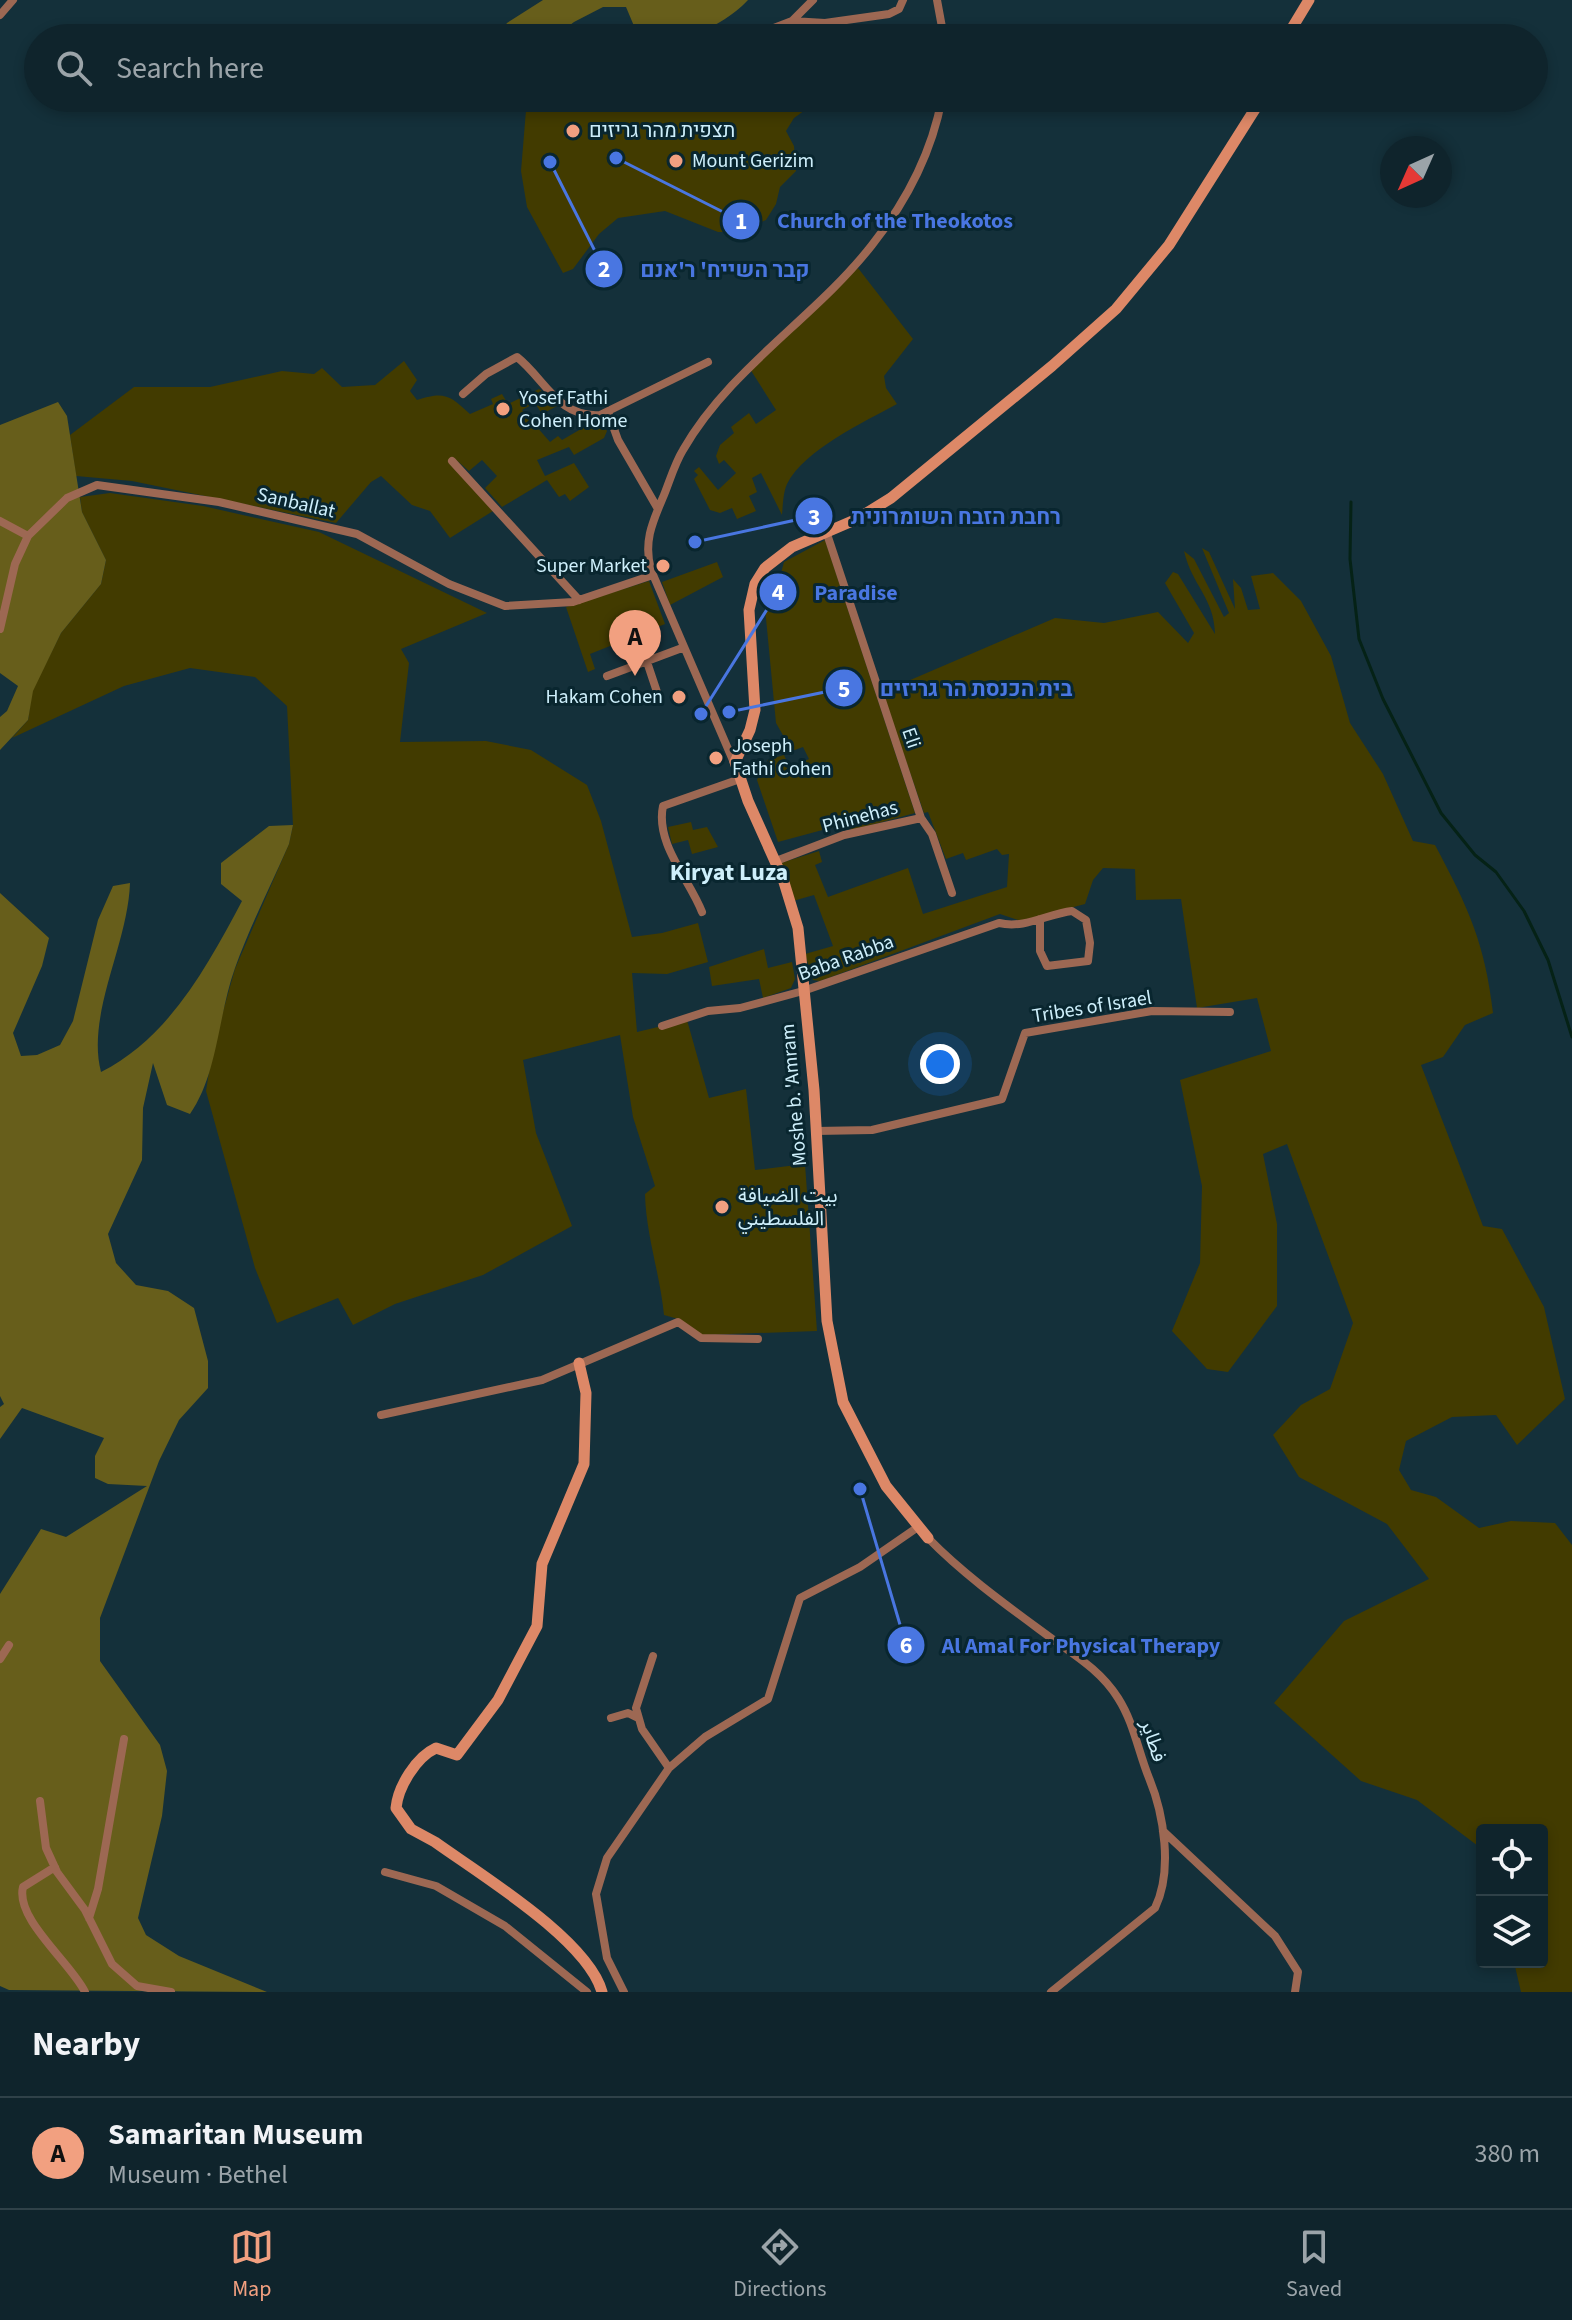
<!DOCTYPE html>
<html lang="en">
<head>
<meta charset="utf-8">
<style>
  :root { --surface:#0f242c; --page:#182c34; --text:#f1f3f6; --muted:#9ba4a9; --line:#2f4148; --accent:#f2a080 }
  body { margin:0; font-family:"Source Sans 3","Noto Sans Arabic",Heebo,sans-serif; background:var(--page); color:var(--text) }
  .controls { position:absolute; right:24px; bottom:24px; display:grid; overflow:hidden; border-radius:8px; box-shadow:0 4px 12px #0003 }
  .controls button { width:72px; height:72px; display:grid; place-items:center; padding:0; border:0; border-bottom:2px solid var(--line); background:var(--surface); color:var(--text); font:40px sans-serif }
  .compass { position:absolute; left:1380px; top:136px; width:72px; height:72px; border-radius:50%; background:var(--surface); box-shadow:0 4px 12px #0003; rotate:225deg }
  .you { position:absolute; left:940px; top:1064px; width:28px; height:28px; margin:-20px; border:6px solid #fff; border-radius:50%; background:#1a73e8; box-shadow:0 0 0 12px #1a73e833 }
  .badge { display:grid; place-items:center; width:52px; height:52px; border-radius:50%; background:var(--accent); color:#111; font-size:26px; font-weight:700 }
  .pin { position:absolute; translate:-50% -66px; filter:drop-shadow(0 2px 4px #0008) }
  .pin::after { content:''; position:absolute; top:42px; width:28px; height:24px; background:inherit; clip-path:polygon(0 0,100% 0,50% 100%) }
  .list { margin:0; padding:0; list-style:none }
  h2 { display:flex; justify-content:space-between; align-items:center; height:104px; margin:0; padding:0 32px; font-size:34px }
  h2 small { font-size:26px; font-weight:400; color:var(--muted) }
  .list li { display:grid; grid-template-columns:52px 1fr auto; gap:24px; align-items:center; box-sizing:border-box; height:112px; padding:0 32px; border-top:2px solid var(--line) }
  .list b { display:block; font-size:30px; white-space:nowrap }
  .list p { margin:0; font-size:26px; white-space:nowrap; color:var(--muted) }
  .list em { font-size:26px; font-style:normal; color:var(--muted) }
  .icon { flex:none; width:44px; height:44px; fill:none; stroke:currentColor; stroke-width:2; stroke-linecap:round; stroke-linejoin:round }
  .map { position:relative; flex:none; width:1572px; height:1992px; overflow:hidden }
  .search { position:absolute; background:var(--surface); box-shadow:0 4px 12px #0003; left:24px; right:24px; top:24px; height:88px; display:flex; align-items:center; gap:20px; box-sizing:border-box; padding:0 28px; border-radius:44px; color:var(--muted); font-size:30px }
  .sheet { height:216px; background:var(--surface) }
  nav { display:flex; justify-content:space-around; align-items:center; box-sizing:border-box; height:112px; border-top:2px solid var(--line); background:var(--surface); font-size:22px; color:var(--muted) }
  nav a { display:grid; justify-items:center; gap:4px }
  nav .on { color:var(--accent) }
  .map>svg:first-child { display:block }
  .green { fill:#423b00 }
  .forest { fill:#675e1b }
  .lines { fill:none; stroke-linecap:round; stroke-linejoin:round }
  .stream { stroke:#052216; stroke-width:3 }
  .street { stroke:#9d6853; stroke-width:8 }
  .secondary { stroke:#dd8867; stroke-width:11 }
  .poi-dot { fill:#f2a080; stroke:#09262f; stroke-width:3 }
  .labels { text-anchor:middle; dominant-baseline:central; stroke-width:6; stroke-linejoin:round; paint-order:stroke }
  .poi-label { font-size:20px; fill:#ceeffb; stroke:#09262f; text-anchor:start }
  .street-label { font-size:20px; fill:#ceeffb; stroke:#09262f }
  .quarter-label { font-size:24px; font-weight:bold; fill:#ceeffb; stroke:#09262f }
  .leader { fill:none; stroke:#4976e1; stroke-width:3 }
  .callout-dot { fill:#4976e1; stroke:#09262f; stroke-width:3 }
  .mark-label { font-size:24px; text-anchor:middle; font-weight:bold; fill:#fff }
  .callout-label { font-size:22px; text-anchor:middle; font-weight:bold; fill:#4976e1; stroke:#09262f; stroke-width:6; stroke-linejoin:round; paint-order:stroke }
</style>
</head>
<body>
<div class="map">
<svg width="1572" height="1992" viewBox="0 0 1572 1992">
  <rect width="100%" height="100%" fill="#14303a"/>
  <path class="green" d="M 527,98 L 822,98 L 794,118 L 786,131 L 794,146 L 796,171 L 780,187 L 776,204 L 766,220 L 739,232 L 718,232 L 665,211 L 618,218 L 599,234 L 573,269 L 563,273 L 527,207 L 521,171 Z
    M 858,268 L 913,339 L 884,376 L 886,388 L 897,404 C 864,422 804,450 787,484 C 783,493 783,505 782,515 L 761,473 L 752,478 L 757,492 L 749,496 L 756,511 L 737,519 L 732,508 L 720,513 L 710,510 L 694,479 L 698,475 L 694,471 L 699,467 L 718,490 L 736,473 L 724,460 L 719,464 L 716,456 L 720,445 L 734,433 L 731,427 L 749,413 L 756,424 L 776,410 L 750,369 Z
    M 404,361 L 417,380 L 410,391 L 417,400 C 444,391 450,395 470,414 L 493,404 L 491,399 L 502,394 L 508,404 L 539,389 L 559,405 L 542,414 L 535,403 L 522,410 L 550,442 L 558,436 L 562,440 L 593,422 L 603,425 L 607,431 L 604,438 L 574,455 L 569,447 L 537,460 L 545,476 L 574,463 L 589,487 L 570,501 L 565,494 L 559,497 L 547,480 L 502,507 L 485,488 L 497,476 L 482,460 L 469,471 L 454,458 L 449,463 L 493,511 L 450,538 L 430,511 L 412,505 L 381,476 L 371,482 L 336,523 L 132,481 L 76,476 L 70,435 L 134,387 L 210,387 L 282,371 L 314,374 L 322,368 L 342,387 L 375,385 Z
    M 110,493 L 203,506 L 319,532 L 487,613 L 401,649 L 409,663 L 400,742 L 486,741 L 531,750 L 587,785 L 601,821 L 632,937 L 662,933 L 698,923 L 708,962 L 667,974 L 632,973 L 637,1032 L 687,1020 L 709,1098 L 746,1089 L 755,1170 L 805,1164 L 817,1331 L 700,1335 L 678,1319 L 664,1315 C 660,1274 646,1235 645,1194 L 655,1186 L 633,1117 L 620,1035 L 523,1060 L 536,1133 L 572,1226 L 483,1275 L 395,1304 L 353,1325 L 338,1298 L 277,1323 L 255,1268 L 206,1091 L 213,1047 L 235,969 L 289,844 L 293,825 L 287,706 L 255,677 L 190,668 L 124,686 L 12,738 L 28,720 L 32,691 L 61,633 L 101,584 L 106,560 L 82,512 L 80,497 Z
    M 825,540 L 915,813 L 853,830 L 841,825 L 778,842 L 757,780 L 760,773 L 771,771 L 767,760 L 784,755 L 790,768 L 809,759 L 803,747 L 792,751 L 776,723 L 765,608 L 770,594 L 780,583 L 777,575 L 781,573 L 784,562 Z
    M 1202,548 L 1209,552 L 1235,609 L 1233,579 L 1241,588 L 1248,610 L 1260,609 L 1251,576 L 1273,573 L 1301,601 L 1331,656 L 1350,723 L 1383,774 L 1413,841 L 1435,845 C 1468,907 1485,943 1493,1013 L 1465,1025 L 1443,1057 L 1421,1065 L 1483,1226 L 1502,1229 L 1544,1307 L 1565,1399 L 1517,1445 L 1496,1415 L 1452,1417 L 1406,1441 L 1399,1470 L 1411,1490 L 1436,1497 L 1479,1528 L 1511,1521 L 1555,1523 L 1572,1545 L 1572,1992 L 1521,1992 L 1514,1962 L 1542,1962 L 1542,1830 L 1482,1830 L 1482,1849 L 1417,1800 L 1361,1781 L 1274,1703 L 1344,1621 L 1429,1579 L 1387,1524 L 1299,1477 L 1273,1435 L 1301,1405 L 1330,1389 L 1353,1323 L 1287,1144 L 1263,1154 L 1277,1224 L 1277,1306 L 1228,1372 L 1207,1369 L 1172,1331 L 1200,1263 L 1202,1186 L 1180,1080 L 1271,1051 L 1257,998 L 1197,1008 L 1181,899 L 1136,900 L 1135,869 L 1103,868 L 1093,880 L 1085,904 L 1021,921 L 1000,914 L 820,981 L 813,980 L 805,954 L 833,946 L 814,895 L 793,901 L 781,863 L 819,851 L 822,862 L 815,865 L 828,897 L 908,868 L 923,914 L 1007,887 L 1009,854 L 1002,855 L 997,849 L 966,860 L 963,853 L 946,859 L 928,812 L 924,813 L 884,697 L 887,690 L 1055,618 L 1104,623 L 1158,612 L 1188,643 L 1194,633 L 1165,583 L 1173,572 L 1178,574 L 1215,634 C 1214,597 1192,586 1184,551 L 1194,559 L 1224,617 L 1229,613 Z
    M 717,562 L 723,577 L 670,605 L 662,582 Z
    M 649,581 L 665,624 L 590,654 L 595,669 L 588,672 L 566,607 Z
    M 691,822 L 693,830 L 707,827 L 718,847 L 692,854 L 688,840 L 672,844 L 668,827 Z
    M 764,949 L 768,968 L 792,962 L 795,979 L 791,988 L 763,998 L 759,979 L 712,986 L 709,967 Z"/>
  <path class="forest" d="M 543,0 L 748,0 C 733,17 693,41 670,38 C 658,37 646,30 634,26 L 626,7 L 603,7 L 574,22 L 553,38 L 496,38 L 507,23 Z
    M 58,402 L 67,416 L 82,512 L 106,560 L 101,584 L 61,633 L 33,691 L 28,720 L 0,750 L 0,717 L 7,711 L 18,686 L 0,673 L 0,425 Z
    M 293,825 L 289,844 C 271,885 250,926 235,968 C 218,1015 218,1074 190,1114 L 167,1105 L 153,1063 L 143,1108 L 142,1160 L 108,1234 L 116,1263 L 136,1285 L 168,1291 L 194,1308 L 208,1361 L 208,1388 L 179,1420 L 159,1461 L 100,1618 L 100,1661 L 160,1745 L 167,1771 L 162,1816 L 138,1918 L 146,1935 L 179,1956 L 267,1992 L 9,1990 L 0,1986 L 0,1594 L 41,1529 L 66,1537 L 147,1486 L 108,1484 L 95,1478 L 95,1456 L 104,1438 L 22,1408 L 0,1439 L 0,1407 L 4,1404 L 0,1396 L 0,893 L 49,938 L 42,966 L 13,1033 L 21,1056 L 37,1055 L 60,1045 L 73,1021 L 98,920 L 113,886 L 130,883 C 128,945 86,1014 101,1072 C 169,1038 208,965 242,901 L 221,884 L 221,863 L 269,826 Z"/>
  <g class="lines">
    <path class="stream" d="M 1351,502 L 1350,559 L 1359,639 L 1383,699 L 1441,813 L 1475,855 L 1496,872 L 1524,911 L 1548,960 L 1572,1037"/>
    <path class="street" d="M 937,0 L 944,38
      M 0,15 L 13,0
      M 792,21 L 813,0
      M 748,38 L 792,21 L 825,23 L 889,14 L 899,9 L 903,0
      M 463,394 L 486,374 L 517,357 C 545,379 558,418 600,415 L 708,362
      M 608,412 L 618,440 L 658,509
      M 452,461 L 579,600
      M 0,521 L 28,536
      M 826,531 L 921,818
      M 0,629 L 15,564 L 28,536 L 67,498 L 97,485 L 219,502 L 357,534 L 449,584 L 505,606 L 573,602 L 653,575
      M 647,662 L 657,692
      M 607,676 L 682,648
      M 735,765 L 651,570 C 643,541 653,521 664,495 C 670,480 675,463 683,450 C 730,368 815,318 872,245 C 906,202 932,152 942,98
      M 776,861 L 844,835 L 921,818 L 932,834 L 952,893
      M 702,912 C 690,880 655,844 663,806 L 740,779
      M 662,1026 L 708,1011 L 740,1008 L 803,991 L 999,923 C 1025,929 1047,914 1072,911 L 1086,920 L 1090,943 L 1088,961 L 1047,966 L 1040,951 L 1040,919
      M 816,1131 L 872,1130 L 1002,1099 L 1025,1033 L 1152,1011 L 1230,1012
      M 381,1415 L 542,1380 L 678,1322 L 701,1338 L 758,1339
      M 928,1538 C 964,1575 1009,1607 1051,1638 C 1076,1656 1101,1671 1118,1698 C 1134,1723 1138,1751 1149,1778 C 1164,1814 1173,1871 1155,1908 L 1051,1992
      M 653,1656 L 636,1708 L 642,1729 L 669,1768
      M 0,1659 L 9,1645
      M 611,1718 L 628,1713 L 638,1718
      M 40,1801 L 46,1848 L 57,1872 L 85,1910 L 112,1964 L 137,1986 L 171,1992
      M 1163,1831 L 1275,1936 L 1298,1972 L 1295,1992
      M 55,1867 L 23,1887 C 15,1919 71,1963 85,1992
      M 385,1872 L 436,1886 L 505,1926 L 587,1992
      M 89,1918 L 98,1889 L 124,1739
      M 624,1992 L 607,1958 L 596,1894 L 607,1858 L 669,1768 L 705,1737 L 768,1699 L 800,1598 L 860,1567 L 918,1527"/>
    <path class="secondary" d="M 1286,38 L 1309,0
      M 579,1363 L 586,1393 L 584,1464 L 542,1564 L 537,1626 L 498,1700 L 457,1755 L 436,1748 C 416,1757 398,1787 396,1808 L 411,1829 L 435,1842 C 481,1875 588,1940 602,1992
      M 928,1538 L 886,1486 L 843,1402 L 827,1321 L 814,1090 L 798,928 L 783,879 L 748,801 L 735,762 L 750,730 L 755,710 L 749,610 L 755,584 L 765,568 L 792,547 L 857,519 L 891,498 L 1052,366 L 1116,309 L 1169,245 L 1262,98"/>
  </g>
  <g class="poi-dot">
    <circle cx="573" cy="131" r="8"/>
    <circle cx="676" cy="161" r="8"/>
    <circle cx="503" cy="409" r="8"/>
    <circle cx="663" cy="566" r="8"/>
    <circle cx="679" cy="697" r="8"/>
    <circle cx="716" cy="758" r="8"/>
    <circle cx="722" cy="1207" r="8"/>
  </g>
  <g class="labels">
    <g class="poi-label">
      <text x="589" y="131">תצפית מהר גריזים</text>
      <text x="692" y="161">Mount Gerizim</text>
      <text x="519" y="398">Yosef Fathi<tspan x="519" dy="23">Cohen Home</tspan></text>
      <text x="647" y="566" text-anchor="end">Super Market</text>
      <text x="663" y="697" text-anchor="end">Hakam Cohen</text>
      <text x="732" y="746">Joseph<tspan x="732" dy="23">Fathi Cohen</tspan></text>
      <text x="738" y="1196">بيت الضيافة<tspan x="738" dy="23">الفلسطيني</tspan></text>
    </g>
    <g class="street-label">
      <text transform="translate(296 503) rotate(13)">Sanballat</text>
      <text transform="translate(911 738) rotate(71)">Eli</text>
      <text transform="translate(860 817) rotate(-15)">Phinehas</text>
      <text transform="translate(846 958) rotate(-20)">Baba Rabba</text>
      <text transform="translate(1092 1007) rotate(-9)">Tribes of Israel</text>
      <text transform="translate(794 1095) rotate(-95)">Moshe b. 'Amram</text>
      <text transform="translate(1153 1741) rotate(72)">فطاير</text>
    </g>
    <g class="quarter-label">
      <text x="729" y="872">Kiryat Luza</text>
    </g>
  </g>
  <path class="leader" d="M616 158L741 221M550 162L604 269M695 542L814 516M701 714L778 592M729 712L844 688M860 1489L906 1645"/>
  <g class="callout-dot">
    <circle cx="616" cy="158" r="8"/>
    <circle cx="550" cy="162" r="8"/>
    <circle cx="695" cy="542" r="8"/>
    <circle cx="701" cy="714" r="8"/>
    <circle cx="729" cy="712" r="8"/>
    <circle cx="860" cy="1489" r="8"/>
    <circle cx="741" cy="221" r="20"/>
    <circle cx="604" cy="269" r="20"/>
    <circle cx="814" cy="516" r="20"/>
    <circle cx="778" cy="592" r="20"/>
    <circle cx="844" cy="688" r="20"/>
    <circle cx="906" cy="1645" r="20"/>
  </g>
  <g class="mark-label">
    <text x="741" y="229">1</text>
    <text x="604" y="277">2</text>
    <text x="814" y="525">3</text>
    <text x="778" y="600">4</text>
    <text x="844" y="697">5</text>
    <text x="906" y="1653">6</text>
  </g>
  <g class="callout-label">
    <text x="895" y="228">Church of the Theokotos</text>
    <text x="725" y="277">קבר השייח' ר'אנם</text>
    <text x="956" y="524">רחבת הזבח השומרונית</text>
    <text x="856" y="600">Paradise</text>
    <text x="976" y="696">בית הכנסת הר גריזים</text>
    <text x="1081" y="1653">Al Amal For Physical Therapy</text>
  </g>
</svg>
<div class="controls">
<button><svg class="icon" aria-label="locate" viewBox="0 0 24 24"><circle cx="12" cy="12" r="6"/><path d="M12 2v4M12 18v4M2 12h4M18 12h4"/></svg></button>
<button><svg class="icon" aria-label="layers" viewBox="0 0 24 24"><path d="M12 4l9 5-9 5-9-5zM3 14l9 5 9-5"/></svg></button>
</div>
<svg class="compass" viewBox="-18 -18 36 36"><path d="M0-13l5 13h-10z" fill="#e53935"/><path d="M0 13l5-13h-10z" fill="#9ba4a9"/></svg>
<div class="you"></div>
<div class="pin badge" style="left:635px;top:676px">A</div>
<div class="search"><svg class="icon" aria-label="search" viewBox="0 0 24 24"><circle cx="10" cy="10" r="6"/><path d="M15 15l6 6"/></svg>Search here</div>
</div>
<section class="sheet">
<h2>Nearby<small></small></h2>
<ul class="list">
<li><span class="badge">A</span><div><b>Samaritan Museum</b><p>Museum · Bethel</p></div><em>380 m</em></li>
</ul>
</section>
<nav>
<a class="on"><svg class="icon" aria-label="map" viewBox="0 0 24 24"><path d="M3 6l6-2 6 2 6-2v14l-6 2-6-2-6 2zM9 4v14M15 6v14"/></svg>Map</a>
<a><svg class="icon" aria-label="directions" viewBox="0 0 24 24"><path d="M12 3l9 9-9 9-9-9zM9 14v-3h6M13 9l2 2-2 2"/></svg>Directions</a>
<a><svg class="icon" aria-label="saved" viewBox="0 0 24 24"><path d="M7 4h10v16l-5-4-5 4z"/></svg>Saved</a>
</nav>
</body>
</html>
